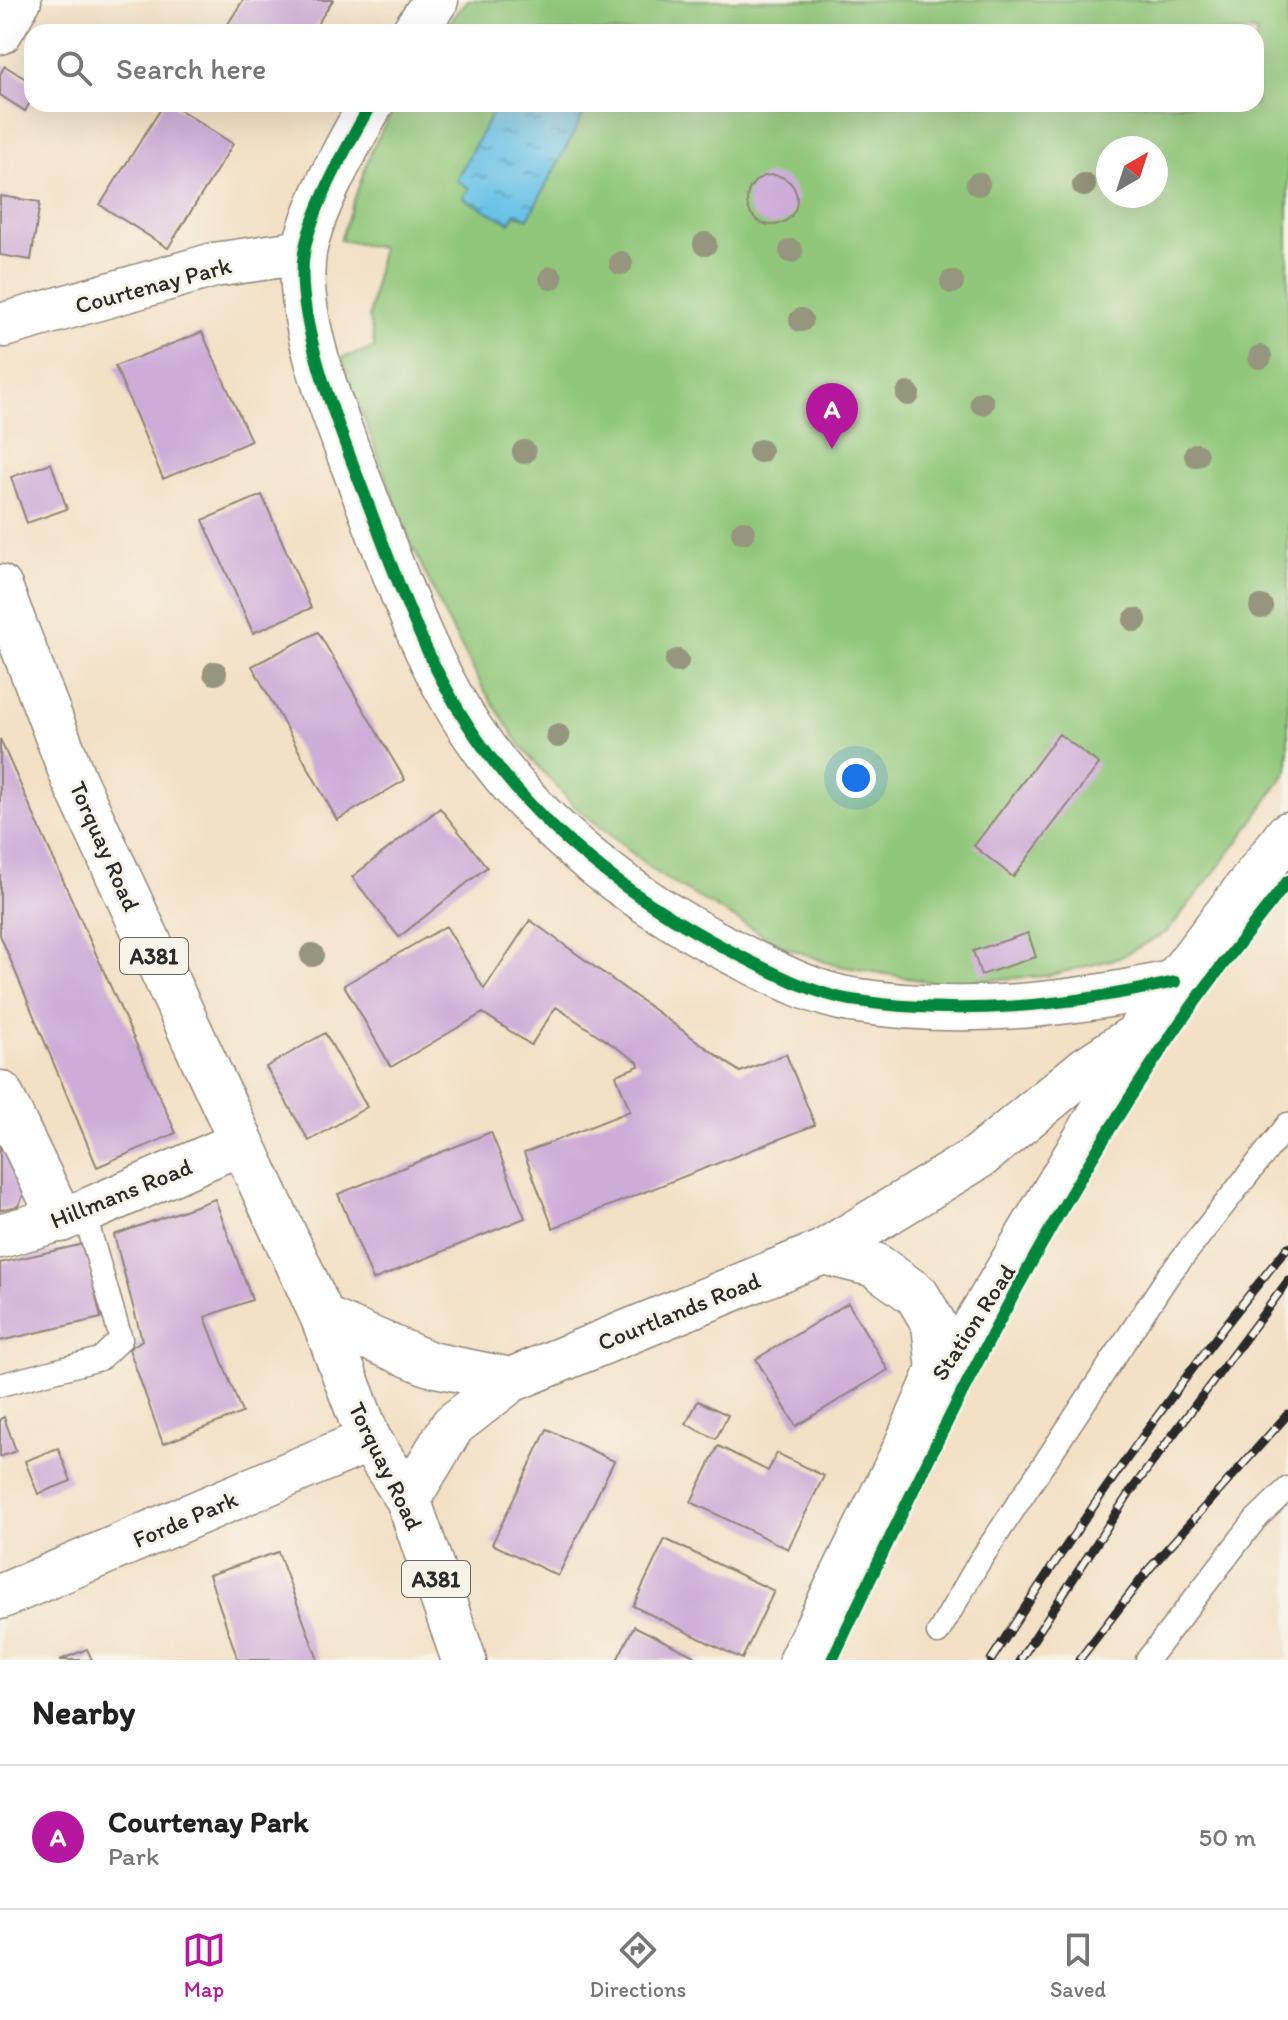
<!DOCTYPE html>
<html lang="en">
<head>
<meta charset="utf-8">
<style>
  :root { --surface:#fff; --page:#f6f6f6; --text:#222; --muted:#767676; --line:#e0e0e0; --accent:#b5179e }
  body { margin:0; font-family:Itim,sans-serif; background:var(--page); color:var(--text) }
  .compass { position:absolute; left:1096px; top:136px; width:72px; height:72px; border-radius:50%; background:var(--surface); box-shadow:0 8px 32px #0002; rotate:39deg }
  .you { position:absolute; left:856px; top:778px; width:28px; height:28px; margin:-20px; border:6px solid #fff; border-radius:50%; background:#1a73e8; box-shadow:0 0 0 12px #1a73e833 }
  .badge { display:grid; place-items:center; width:52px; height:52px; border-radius:50%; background:var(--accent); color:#fff; font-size:26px; font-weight:700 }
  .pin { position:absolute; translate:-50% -66px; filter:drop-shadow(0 2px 4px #0008) }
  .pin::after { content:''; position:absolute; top:42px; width:28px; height:24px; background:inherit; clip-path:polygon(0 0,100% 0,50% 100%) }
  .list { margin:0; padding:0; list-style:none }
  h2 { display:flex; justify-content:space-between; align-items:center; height:104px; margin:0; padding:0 32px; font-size:34px }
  h2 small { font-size:26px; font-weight:400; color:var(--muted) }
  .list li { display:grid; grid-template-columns:52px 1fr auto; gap:24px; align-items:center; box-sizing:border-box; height:144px; padding:0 32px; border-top:2px solid var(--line) }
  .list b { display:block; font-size:30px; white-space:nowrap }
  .list p { margin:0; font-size:26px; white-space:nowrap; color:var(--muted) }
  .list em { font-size:26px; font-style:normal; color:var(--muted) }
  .icon { flex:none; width:44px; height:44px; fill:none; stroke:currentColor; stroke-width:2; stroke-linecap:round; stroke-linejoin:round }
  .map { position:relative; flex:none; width:1288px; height:1660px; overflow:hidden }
  .search { position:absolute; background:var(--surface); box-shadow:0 8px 32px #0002; left:24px; right:24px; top:24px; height:88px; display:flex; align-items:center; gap:20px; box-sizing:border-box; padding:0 28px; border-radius:24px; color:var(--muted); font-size:30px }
  .sheet { height:248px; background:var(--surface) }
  nav { display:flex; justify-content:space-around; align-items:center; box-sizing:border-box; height:112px; border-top:2px solid var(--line); background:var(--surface); font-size:22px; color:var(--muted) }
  nav a { display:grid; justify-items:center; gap:4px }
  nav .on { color:var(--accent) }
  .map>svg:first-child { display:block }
  .green { fill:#91c77a; stroke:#5e7952; stroke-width:2; fill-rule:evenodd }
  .water { fill:url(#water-ripples); stroke:#4a7789; stroke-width:2 }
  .building { fill:#ceacd8 }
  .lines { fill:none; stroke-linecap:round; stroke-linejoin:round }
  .lane-casing { stroke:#8f8678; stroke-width:25 }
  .street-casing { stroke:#8f8678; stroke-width:47 }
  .secondary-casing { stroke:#8f8678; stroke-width:47 }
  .primary-casing { stroke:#8f8678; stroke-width:47 }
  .lane { stroke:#fff; stroke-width:22 }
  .street { stroke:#fff; stroke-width:44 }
  .secondary { stroke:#fff; stroke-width:44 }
  .primary { stroke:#fff; stroke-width:44 }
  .rail-casing { stroke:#2b2b2b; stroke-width:9 }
  .rail { stroke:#f7f3e8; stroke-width:6; stroke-dasharray:18; stroke-linecap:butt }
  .cycleway-casing { stroke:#f7f3e8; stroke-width:17 }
  .cycleway { stroke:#00873e; stroke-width:12 }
  .tree { fill:#96967e }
  .labels { text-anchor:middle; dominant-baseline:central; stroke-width:6; stroke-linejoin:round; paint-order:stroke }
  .shield { fill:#f7f3e8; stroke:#686764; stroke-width:2 }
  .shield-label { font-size:22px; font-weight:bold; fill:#2b2b2b }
  .street-label { font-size:24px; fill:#2b2b2b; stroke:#f7f3e8 }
</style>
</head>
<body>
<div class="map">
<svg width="1288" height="1660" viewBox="0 0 1288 1660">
  <defs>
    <pattern id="water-ripples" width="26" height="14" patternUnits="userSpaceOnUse" patternTransform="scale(2)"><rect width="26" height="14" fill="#6ac3e7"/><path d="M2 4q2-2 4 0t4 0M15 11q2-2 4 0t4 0" fill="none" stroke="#579fbb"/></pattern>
  </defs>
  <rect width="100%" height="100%" fill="#f7f3e8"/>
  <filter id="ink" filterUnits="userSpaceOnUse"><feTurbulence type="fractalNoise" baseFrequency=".0125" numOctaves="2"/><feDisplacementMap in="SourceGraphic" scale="16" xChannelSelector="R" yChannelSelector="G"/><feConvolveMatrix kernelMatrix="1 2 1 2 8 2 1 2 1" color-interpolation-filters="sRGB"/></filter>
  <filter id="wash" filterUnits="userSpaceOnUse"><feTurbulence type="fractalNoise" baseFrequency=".006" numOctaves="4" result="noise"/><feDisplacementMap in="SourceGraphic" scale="32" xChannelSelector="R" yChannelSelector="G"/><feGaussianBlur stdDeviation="1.8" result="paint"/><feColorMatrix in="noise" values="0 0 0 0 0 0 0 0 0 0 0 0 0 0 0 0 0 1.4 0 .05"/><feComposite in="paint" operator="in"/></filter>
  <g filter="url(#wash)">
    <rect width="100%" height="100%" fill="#f3e0c5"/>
    <path class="green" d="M 468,0 L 1288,0 L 1288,770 L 1239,841 L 1167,932 L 1119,958 L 1047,976 L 937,983 L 834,965 L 783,946 L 659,875 L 573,805 L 522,748 L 483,688 L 445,616 L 410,540 L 341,358 L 375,348 L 369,317 L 381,248 L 340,240 L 372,149 L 396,104 L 1256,104 L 1256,32 L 441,32 ZM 1108,148 L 1156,148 L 1156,196 L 1108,196 Z"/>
    <path class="water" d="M 497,104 L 589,104 L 528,219 L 516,213 L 510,223 L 463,198 L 469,188 L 456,180 Z"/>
    <g id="blocks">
      <path class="building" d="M 243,0 L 333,0 L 312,32 L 223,32 Z
        M 5,66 L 32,83 L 32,99 L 25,111 L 0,95 L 0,74 Z
        M 164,104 L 171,104 L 233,144 L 168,248 L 100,205 Z
        M747 200a25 25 0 1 1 50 0a25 25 0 1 1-50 0Z
        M 0,196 L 40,202 L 31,260 L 0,255 Z
        M 202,332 L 251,441 L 163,479 L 115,366 Z
        M 51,463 L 67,509 L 27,523 L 11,477 Z
        M 262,495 L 311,608 L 253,633 L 203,520 Z
        M 318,632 L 405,780 L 337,820 L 252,666 Z
        M 1059,734 L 1099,764 L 1013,877 L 974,846 Z
        M 0,739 L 176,1133 L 97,1167 L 0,935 Z
        M 440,808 L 487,867 L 399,937 L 352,877 Z
        M 530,920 L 740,1072 L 786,1054 L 815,1125 L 553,1228 L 524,1153 L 630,1111 L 616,1075 L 639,1066 L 638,1062 L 556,1007 L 531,1045 L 483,1013 L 391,1067 L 344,985 L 446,926 L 484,989 Z
        M 1028,933 L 1036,957 L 981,975 L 973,951 Z
        M 325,1033 L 367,1107 L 309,1141 L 266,1067 Z
        M 491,1132 L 525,1218 L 373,1280 L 338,1194 Z
        M 0,1139 L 24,1194 L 18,1206 L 0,1210 Z
        M 215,1199 L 252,1300 L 205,1317 L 242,1413 L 163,1444 L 129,1349 L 142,1340 L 114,1235 Z
        M 84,1244 L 101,1318 L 0,1341 L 0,1263 Z
        M 848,1303 L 888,1370 L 796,1426 L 756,1359 Z
        M 698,1401 L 728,1415 L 716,1439 L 686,1424 Z
        M 4,1417 L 16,1451 L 0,1457 L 0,1419 Z
        M 547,1429 L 614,1461 L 558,1576 L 492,1544 Z
        M 718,1446 L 768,1471 L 777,1453 L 824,1476 L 788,1549 L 691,1502 Z
        M 58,1448 L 71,1481 L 38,1494 L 25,1461 Z
        M 665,1539 L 774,1591 L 742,1659 L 633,1606 Z
        M 278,1552 L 318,1660 L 238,1660 L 209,1575 Z
        M 634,1626 L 702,1660 L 617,1660 Z
        M 87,1649 L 92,1660 L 60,1660 Z"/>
    </g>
  </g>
  <g filter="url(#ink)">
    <use href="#blocks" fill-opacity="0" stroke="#8f8678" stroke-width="2"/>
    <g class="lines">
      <g class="lane-casing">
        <path id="lane" d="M 0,1385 L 100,1359 L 121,1339 L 84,1212
          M 938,1633 L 979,1562 L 1168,1276 L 1288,1124
          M 1147,1660 L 1255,1520 L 1288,1488"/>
      </g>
      <g class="street-casing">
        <path id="street" d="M 0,32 L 19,0
          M 414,32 L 436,0
          M 371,104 C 349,143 311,209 304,253 C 293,323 345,442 370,509 C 399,586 429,669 476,737 C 543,836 642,907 748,960 C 780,976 815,994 851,1000 C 961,1017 1067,1006 1175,982
          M 4,325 L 214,265 L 304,252
          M 0,1093 L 61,1220
          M 0,1236 L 84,1212 L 240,1143
          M 0,1597 L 369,1440"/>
      </g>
      <g class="secondary-casing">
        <path id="secondary" d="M 823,1252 L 980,1156 L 1087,1068 L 1137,1035
          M 939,1370 L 970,1334 L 1112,1094 L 1137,1035 L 1156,1006 L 1288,834"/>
      </g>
      <g class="primary-casing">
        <path id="primary" d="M 0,587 L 74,780 L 323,1318 L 369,1440 L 408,1499 L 464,1660
          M 323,1318 L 430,1364 L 511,1380
          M 408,1499 L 453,1425 L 511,1380 L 823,1252 L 875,1265 L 917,1295 L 934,1324 L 939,1370 L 904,1451 L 801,1660"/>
      </g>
      <use href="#lane" class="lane"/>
      <use href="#street" class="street"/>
      <use href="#secondary" class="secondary"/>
      <use href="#primary" class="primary"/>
      <g class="rail-casing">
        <path id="rail" d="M 991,1660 C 1083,1517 1180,1378 1288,1247
          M 1020,1660 L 1128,1495 L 1288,1281
          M 1079,1660 L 1150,1568 L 1288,1414"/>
      </g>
      <use href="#rail" class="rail"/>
      <g class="cycleway-casing">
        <path id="cycleway" d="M 371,104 C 349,143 311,209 304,253 C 293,323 345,442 370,509 C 399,586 429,669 476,737 C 543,836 642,907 748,960 C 780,976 815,994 851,1000 C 961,1017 1067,1006 1175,982
          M 832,1660 C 931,1449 1033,1239 1164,1046 C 1202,989 1246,935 1288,881"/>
      </g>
      <use href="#cycleway" class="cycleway"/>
    </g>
    <g class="tree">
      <circle cx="978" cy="184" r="12"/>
      <circle cx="1084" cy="185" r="12"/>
      <circle cx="705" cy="244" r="12"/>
      <circle cx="791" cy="251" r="12"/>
      <circle cx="621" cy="263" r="12"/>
      <circle cx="551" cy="278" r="12"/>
      <circle cx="952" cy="282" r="12"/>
      <circle cx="801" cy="320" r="12"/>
      <circle cx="1260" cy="357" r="12"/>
      <circle cx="908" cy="394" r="12"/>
      <circle cx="982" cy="403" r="12"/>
      <circle cx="760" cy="451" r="12"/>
      <circle cx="524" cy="452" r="12"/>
      <circle cx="1196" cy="455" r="12"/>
      <circle cx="743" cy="532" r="12"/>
      <circle cx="1261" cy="607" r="12"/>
      <circle cx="1135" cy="620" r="12"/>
      <circle cx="677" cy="661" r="12"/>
      <circle cx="215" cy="673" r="12"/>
      <circle cx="558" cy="736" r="12"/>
      <circle cx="312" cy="955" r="12"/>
    </g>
  </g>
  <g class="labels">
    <g class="shield">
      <rect x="120" y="938" width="68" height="36" rx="6"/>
      <rect x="402" y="1561" width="68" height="36" rx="6"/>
    </g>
    <g class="shield-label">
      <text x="154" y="956">A381</text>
      <text x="436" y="1579">A381</text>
    </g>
    <g class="street-label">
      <text transform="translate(153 285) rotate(-15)">Courtenay Park</text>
      <text transform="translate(105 846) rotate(66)">Torquay Road</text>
      <text transform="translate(121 1193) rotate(-22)">Hillmans Road</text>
      <text transform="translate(679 1311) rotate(-22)">Courtlands Road</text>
      <text transform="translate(973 1322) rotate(-57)">Station Road</text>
      <text transform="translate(386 1466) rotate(64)">Torquay Road</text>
      <text transform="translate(185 1519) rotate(-23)">Forde Park</text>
    </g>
  </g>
</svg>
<svg class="compass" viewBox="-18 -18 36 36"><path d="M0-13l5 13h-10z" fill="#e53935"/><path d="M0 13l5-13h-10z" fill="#767676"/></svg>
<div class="you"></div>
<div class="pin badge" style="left:832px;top:449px">A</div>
<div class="search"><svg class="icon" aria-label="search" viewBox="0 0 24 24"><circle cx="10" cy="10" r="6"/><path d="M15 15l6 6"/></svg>Search here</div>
</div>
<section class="sheet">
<h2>Nearby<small></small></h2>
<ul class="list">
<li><span class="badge">A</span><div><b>Courtenay Park</b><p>Park</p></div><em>50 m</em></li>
</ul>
</section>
<nav>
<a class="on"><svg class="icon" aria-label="map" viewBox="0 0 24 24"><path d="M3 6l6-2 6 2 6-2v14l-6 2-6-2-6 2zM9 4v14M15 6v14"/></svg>Map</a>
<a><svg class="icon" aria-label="directions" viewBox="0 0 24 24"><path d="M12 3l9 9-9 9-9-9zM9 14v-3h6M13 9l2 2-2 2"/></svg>Directions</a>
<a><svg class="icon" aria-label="saved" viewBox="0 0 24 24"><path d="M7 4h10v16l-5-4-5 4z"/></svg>Saved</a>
</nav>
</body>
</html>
